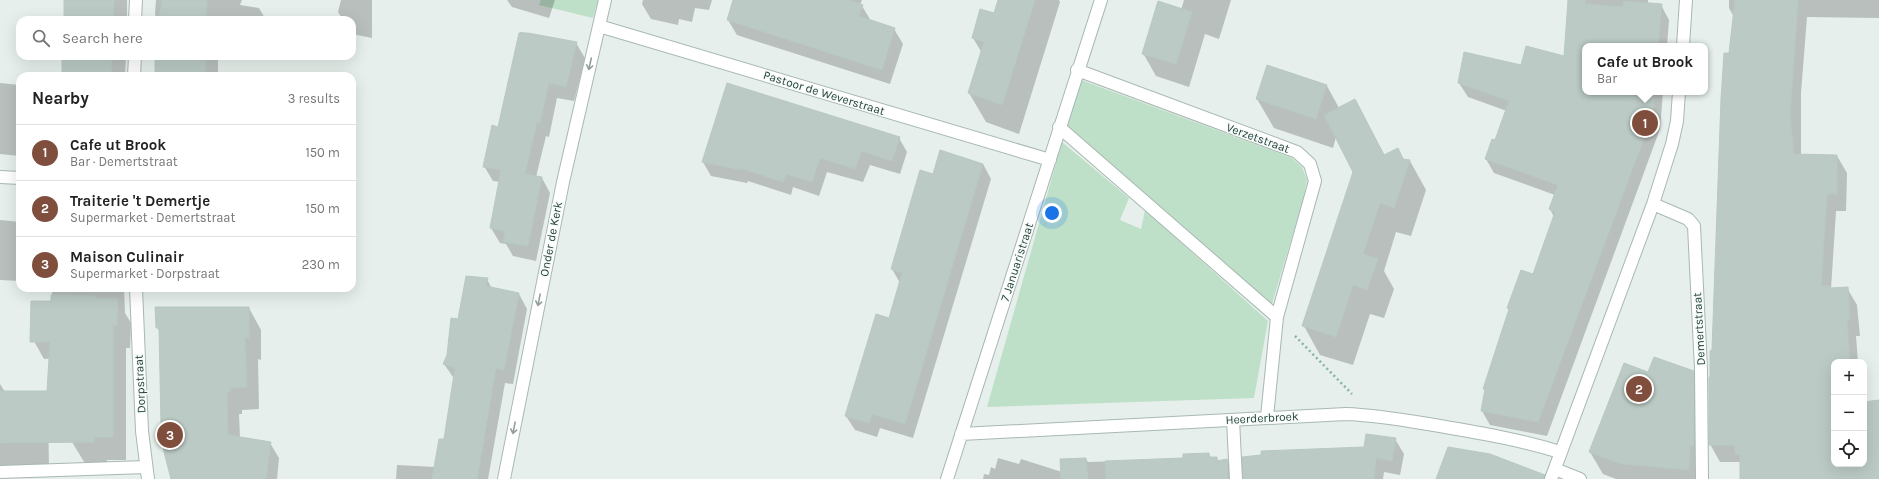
<!DOCTYPE html>
<html lang="en">
<head>
<meta charset="utf-8">
<style>
  :root { --surface:#fff; --page:#f2f2f2; --text:#222; --muted:#767676; --line:#e0e0e0; --accent:#804e3d }
  body { margin:0; font-family:Karla,sans-serif; background:var(--page); color:var(--text) }
  .controls { position:absolute; right:12px; bottom:12px; display:grid; overflow:hidden; border-radius:8px; box-shadow:0 4px 16px #0002 }
  .controls button { width:36px; height:36px; display:grid; place-items:center; padding:0; border:0; border-bottom:1px solid var(--line); background:var(--surface); color:var(--text); font:20px sans-serif }
  .you { position:absolute; left:1052px; top:213px; width:14px; height:14px; margin:-10px; border:3px solid #fff; border-radius:50%; background:#1a73e8; box-shadow:0 0 0 6px #1a73e833 }
  .badge { display:grid; place-items:center; width:26px; height:26px; border-radius:50%; background:var(--accent); color:#fff; font-size:13px; font-weight:700 }
  .pin { position:absolute; translate:-50% -50%; border:2px solid #fff; box-shadow:0 1px 4px #0006 }
  .popup { position:absolute; left:1582px; top:43px; width:126px; height:52px; box-sizing:border-box; display:grid; place-content:center; border-radius:8px; background:var(--surface); filter:drop-shadow(0 1px 3px #0005); font-size:13px; white-space:nowrap; color:var(--muted) }
  .popup b { font-size:15px; color:var(--text) }
  .popup::after { content:''; position:absolute; left:50%; top:100%; margin-left:-8px; border:8px solid transparent; border-top-color:var(--surface) }
  .list { margin:0; padding:0; list-style:none }
  h2 { display:flex; justify-content:space-between; align-items:center; height:52px; margin:0; padding:0 16px; font-size:17px }
  h2 small { font-size:13px; font-weight:400; color:var(--muted) }
  .list li { display:grid; grid-template-columns:26px 1fr auto; gap:12px; align-items:center; box-sizing:border-box; height:56px; padding:0 16px; border-top:1px solid var(--line) }
  .list b { display:block; font-size:15px; white-space:nowrap }
  .list p { margin:0; font-size:13px; white-space:nowrap; color:var(--muted) }
  .list em { font-size:13px; font-style:normal; color:var(--muted) }
  .icon { flex:none; width:22px; height:22px; fill:none; stroke:currentColor; stroke-width:2; stroke-linecap:round; stroke-linejoin:round }
  .map { position:relative; flex:none; width:1879px; height:479px; overflow:hidden }
  .search { position:absolute; background:var(--surface); box-shadow:0 4px 16px #0002; left:16px; top:16px; width:340px; height:44px; display:flex; align-items:center; gap:10px; box-sizing:border-box; padding:0 14px; border-radius:12px; color:var(--muted); font-size:15px }
  .panel { position:absolute; background:var(--surface); box-shadow:0 4px 16px #0002; left:16px; top:72px; width:340px; height:220px; border-radius:12px }
  .map>svg:first-child { display:block }
  .green { fill:#bfe0c8 }
  .shadow { fill:#0003 }
  .building { fill:#bbcac4; stroke:#b8c9c2 }
  .lines { fill:none; stroke-linecap:round; stroke-linejoin:round }
  .minor-casing { stroke:#a8b8b2; stroke-width:14 }
  .path { stroke:#86b3a5; stroke-width:2.5; stroke-dasharray:2 3; stroke-linecap:butt }
  .minor { stroke:#fff; stroke-width:12 }
  .oneway { stroke:#92a09c }
  .labels { text-anchor:middle; dominant-baseline:central; stroke-width:3; stroke-linejoin:round; paint-order:stroke }
  .street-label { font-size:12px; fill:#24423a; stroke:#f7fbf9 }
</style>
</head>
<body>
<div class="map">
<svg width="1879" height="479" viewBox="0 0 1879 479">
  <rect width="100%" height="100%" fill="#e6efeb"/>
  <path class="green" d="M 541,0 L 598,0 L 593,18 L 539,5 Z
    M 1081,80 L 1292,158 L 1302,167 L 1307,180 L 1303,200 L 1272,304 L 1067,127 Z
    M 1062,142 L 1129,198 L 1120,220 L 1141,229 L 1145,210 L 1268,321 L 1254,398 L 987,407 Z"/>
  <path class="shadow" d="M 66,0 L 127,0 L 127,20 L 65,20 Z
    M 156,0 L 242,0 L 240,5 L 259,8 L 266,20 L 157,20 L 155,14 Z
    M 341,0 L 372,0 L 372,38 L 352,34 L 352,20 L 343,20 L 338,12 Z
    M 507,0 L 555,0 L 549,18 L 512,7 Z
    M 643,0 L 712,0 L 709,10 L 695,8 L 692,22 L 679,19 L 678,25 L 651,19 L 642,4 Z
    M 734,0 L 862,0 L 860,5 L 862,6 L 871,21 L 894,29 L 903,44 L 890,84 L 737,35 L 728,20 Z
    M 999,0 L 1059,0 L 1060,2 L 1019,134 L 986,122 L 969,93 L 982,53 L 973,38 L 995,14 Z
    M 1184,0 L 1231,0 L 1219,39 L 1205,34 L 1189,87 L 1156,76 L 1143,53 L 1181,10 Z
    M 1573,0 L 1648,0 L 1648,4 L 1661,5 L 1669,20 L 1667,46 L 1585,46 L 1585,92 L 1663,92 L 1660,129 L 1547,436 L 1490,425 L 1482,411 L 1486,391 L 1485,389 L 1510,311 L 1508,308 L 1534,275 L 1554,217 L 1550,209 L 1555,195 L 1494,173 L 1486,159 L 1495,141 L 1507,111 L 1468,97 L 1459,83 L 1522,66 L 1565,57 Z
    M 1729,0 L 1879,0 L 1879,18 L 1807,17 L 1801,93 L 1801,156 L 1837,156 L 1847,173 L 1846,211 L 1836,211 L 1831,289 L 1847,288 L 1857,305 L 1860,336 L 1856,336 L 1858,362 L 1834,362 L 1834,464 L 1864,464 L 1864,403 L 1879,401 L 1879,479 L 1741,479 L 1740,462 L 1720,462 L 1710,444 L 1711,379 L 1734,17 L 1729,8 Z
    M 520,32 L 576,43 L 585,58 L 574,101 L 557,98 L 549,137 L 546,136 L 536,177 L 542,178 L 550,193 L 536,261 L 513,256 L 506,244 L 500,243 L 491,228 L 500,182 L 493,181 L 484,166 L 499,128 Z
    M 63,56 L 126,56 L 125,76 L 63,76 Z
    M 157,56 L 218,56 L 218,76 L 157,76 Z
    M 0,83 L 20,85 L 20,156 L 0,154 Z
    M 1327,86 L 1339,108 L 1355,100 L 1385,156 L 1398,149 L 1404,160 L 1410,161 L 1426,190 L 1411,236 L 1396,232 L 1384,271 L 1394,289 L 1384,318 L 1370,314 L 1353,365 L 1320,355 L 1304,326 L 1354,172 L 1336,137 L 1333,148 L 1274,128 L 1257,99 Z
    M 899,138 L 907,152 L 900,174 L 870,165 L 863,182 L 827,172 L 819,196 L 793,187 L 791,195 L 748,181 L 747,183 L 711,176 L 703,162 Z
    M 983,164 L 991,179 L 913,438 L 880,428 L 877,437 L 855,430 L 846,416 L 890,319 L 900,283 L 892,269 L 933,175 Z
    M 0,220 L 20,222 L 20,281 L 0,280 Z
    M 487,279 L 492,289 L 519,294 L 527,309 L 513,384 L 505,383 L 488,479 L 396,479 L 397,465 L 435,467 L 444,441 L 455,380 L 444,364 L 459,320 Z
    M 52,288 L 124,288 L 125,313 L 131,323 L 130,348 L 126,348 L 126,460 L 107,460 L 107,465 L 86,465 L 72,442 L 59,358 L 44,359 L 31,336 L 52,302 Z
    M 249,308 L 261,330 L 261,360 L 258,359 L 259,409 L 242,410 L 242,414 L 239,414 L 241,462 L 270,443 L 279,458 L 277,479 L 172,479 L 161,334 L 157,327 Z
    M 1693,372 L 1706,395 L 1702,479 L 1616,479 L 1603,474 L 1590,452 L 1649,374 Z
    M 0,384 L 5,392 L 48,417 L 49,467 L 0,468 Z
    M 1395,439 L 1404,454 L 1400,475 L 1384,472 L 1383,479 L 1244,479 Z
    M 1209,454 L 1211,458 L 1217,458 L 1219,462 L 1227,460 L 1235,475 L 1236,479 L 983,479 L 984,474 L 989,475 L 991,467 L 995,469 L 998,458 L 1019,464 L 1021,459 L 1062,472 L 1086,459 L 1088,462 L 1184,459 Z"/>
  <path class="building" d="M 64,0 L 114,0 L 113,20 L 64,20 Z
    M 162,0 L 207,0 L 206,20 L 159,20 Z
    M 733,0 L 849,0 L 863,5 L 859,16 L 895,28 L 882,70 L 727,20 Z
    M 998,0 L 1035,0 L 1002,105 L 968,93 L 984,42 L 972,38 L 980,9 L 994,13 Z
    M 1568,0 L 1585,0 L 1586,10 L 1587,4 L 1623,7 L 1624,1 L 1662,4 L 1658,46 L 1585,46 L 1585,92 L 1655,92 L 1653,114 L 1538,422 L 1481,411 L 1485,389 L 1483,389 L 1509,309 L 1507,308 L 1521,270 L 1533,274 L 1555,212 L 1549,209 L 1558,185 L 1485,159 L 1492,139 L 1495,140 L 1509,101 L 1458,83 L 1464,52 L 1521,65 L 1526,46 L 1564,56 Z
    M 1735,0 L 1798,0 L 1790,116 L 1794,154 L 1837,155 L 1837,194 L 1827,194 L 1821,286 L 1830,286 L 1831,288 L 1848,287 L 1850,319 L 1847,319 L 1850,362 L 1834,362 L 1834,464 L 1864,464 L 1864,402 L 1879,400 L 1879,479 L 1740,479 L 1740,454 L 1735,454 L 1735,445 L 1709,445 L 1709,377 L 1710,377 L 1710,351 L 1712,350 L 1721,99 L 1724,53 L 1729,53 Z
    M 1158,1 L 1192,12 L 1176,64 L 1142,54 Z
    M 519,33 L 528,33 L 577,42 L 566,87 L 549,83 L 540,123 L 537,122 L 525,174 L 542,177 L 528,246 L 503,242 L 505,231 L 490,228 L 501,170 L 483,167 L 492,125 L 498,127 Z
    M 62,56 L 112,56 L 111,76 L 62,76 Z
    M 155,56 L 206,56 L 205,76 L 155,76 Z
    M 1267,65 L 1327,85 L 1316,119 L 1256,99 Z
    M 727,83 L 900,137 L 892,161 L 862,151 L 855,169 L 820,158 L 812,182 L 786,174 L 783,182 L 740,168 L 740,170 L 702,162 Z
    M 1355,99 L 1384,155 L 1398,148 L 1403,159 L 1410,160 L 1394,208 L 1380,203 L 1363,254 L 1378,259 L 1367,290 L 1353,285 L 1336,337 L 1302,326 L 1353,172 L 1324,115 Z
    M 940,150 L 983,164 L 905,424 L 872,414 L 869,423 L 845,416 L 876,314 L 889,318 L 902,273 L 891,269 L 920,170 L 933,174 Z
    M 466,276 L 488,278 L 486,286 L 519,293 L 504,370 L 496,368 L 477,479 L 432,479 L 439,439 L 444,439 L 455,368 L 443,364 L 447,355 L 451,318 L 458,319 Z
    M 51,295 L 95,296 L 95,298 L 118,299 L 117,325 L 113,325 L 113,437 L 94,437 L 94,442 L 0,443 L 0,391 L 47,391 L 50,342 L 30,342 L 31,301 L 51,301 Z
    M 155,307 L 249,307 L 249,338 L 245,337 L 247,387 L 230,388 L 230,392 L 227,392 L 228,435 L 271,442 L 266,479 L 171,479 L 164,452 L 161,425 L 159,328 L 156,328 Z
    M 1654,357 L 1694,371 L 1694,445 L 1690,445 L 1689,470 L 1621,464 L 1589,452 L 1624,363 L 1648,372 Z
    M 1366,434 L 1396,438 L 1392,461 L 1376,458 L 1374,479 L 1243,479 L 1242,457 L 1261,455 L 1261,451 L 1364,447 Z
    M 1448,447 L 1490,454 L 1545,475 L 1544,479 L 1436,479 Z
    M 1209,453 L 1209,457 L 1217,457 L 1217,461 L 1227,459 L 1228,479 L 1106,479 L 1105,461 L 1183,458 L 1183,454 Z
    M 1086,458 L 1088,479 L 1061,479 L 1060,459 Z"/>
  <g class="lines">
    <g class="minor-casing">
      <path id="minor" d="M 135,20 L 136,0
        M 599,26 L 1050,160
        M 1683,46 L 1686,0
        M 1077,70 L 1297,152 L 1310,164 L 1315,181 L 1277,317 L 1267,417
        M 134,76 L 135,56
        M 1059,127 L 1277,317
        M 0,177 L 20,178
        M 1653,204 L 1688,219 L 1694,226 L 1701,369 L 1702,479
        M 136,288 L 142,431 L 148,479
        M 1233,420 L 1236,479
        M 961,434 L 1346,414 C 1378,415 1409,421 1440,426 C 1481,433 1521,440 1560,452
        M 1555,469 L 1580,479
        M 0,472 L 146,467
        M 504,479 L 563,182 L 605,0
        M 947,479 L 1101,0
        M 1551,479 L 1653,204 L 1672,144 L 1677,121 L 1679,92"/>
    </g>
    <path class="path" d="M 1295,336 L 1352,394"/>
    <use href="#minor" class="minor"/>
  </g>
  <defs><path id="oneway-shaft" d="M-6 0H5M1.5-3L5.5 0L1.5 3" fill="none" stroke-width="1.6" stroke-linecap="round" stroke-linejoin="round"/></defs>
  <g class="oneway">
    <use href="#oneway-shaft" transform="translate(590 64) rotate(103)"/>
    <use href="#oneway-shaft" transform="translate(539 300) rotate(101)"/>
    <use href="#oneway-shaft" transform="translate(514 428) rotate(101)"/>
  </g>
  <g class="labels">
    <g class="street-label">
      <text transform="translate(824 93) rotate(17)">Pastoor de Weverstraat</text>
      <text transform="translate(1258 138) rotate(20)">Verzetstraat</text>
      <text transform="translate(551 239) rotate(-79)">Onder de Kerk</text>
      <text transform="translate(1017 262) rotate(-72)">7 Januaristraat</text>
      <text transform="translate(1699 329) rotate(-93)">Demertstraat</text>
      <text transform="translate(140 384) rotate(-93)">Dorpstraat</text>
      <text transform="translate(1262 418) rotate(-3)">Heerderbroek</text>
    </g>
  </g>
</svg>
<div class="controls">
<button>+</button>
<button>−</button>
<button><svg class="icon" aria-label="locate" viewBox="0 0 24 24"><circle cx="12" cy="12" r="6"/><path d="M12 2v4M12 18v4M2 12h4M18 12h4"/></svg></button>
</div>
<div class="you"></div>
<div class="pin badge" style="left:1645px;top:123px">1</div>
<div class="popup"><b>Cafe ut Brook</b>Bar</div>
<div class="pin badge" style="left:1639px;top:389px">2</div>
<div class="pin badge" style="left:170px;top:435px">3</div>
<div class="search"><svg class="icon" aria-label="search" viewBox="0 0 24 24"><circle cx="10" cy="10" r="6"/><path d="M15 15l6 6"/></svg>Search here</div>
<section class="panel">
<h2>Nearby<small>3 results</small></h2>
<ul class="list">
<li><span class="badge">1</span><div><b>Cafe ut Brook</b><p>Bar · Demertstraat</p></div><em>150 m</em></li>
<li><span class="badge">2</span><div><b>Traiterie 't Demertje</b><p>Supermarket · Demertstraat</p></div><em>150 m</em></li>
<li><span class="badge">3</span><div><b>Maison Culinair</b><p>Supermarket · Dorpstraat</p></div><em>230 m</em></li>
</ul>
</section>
</div>
</body>
</html>
